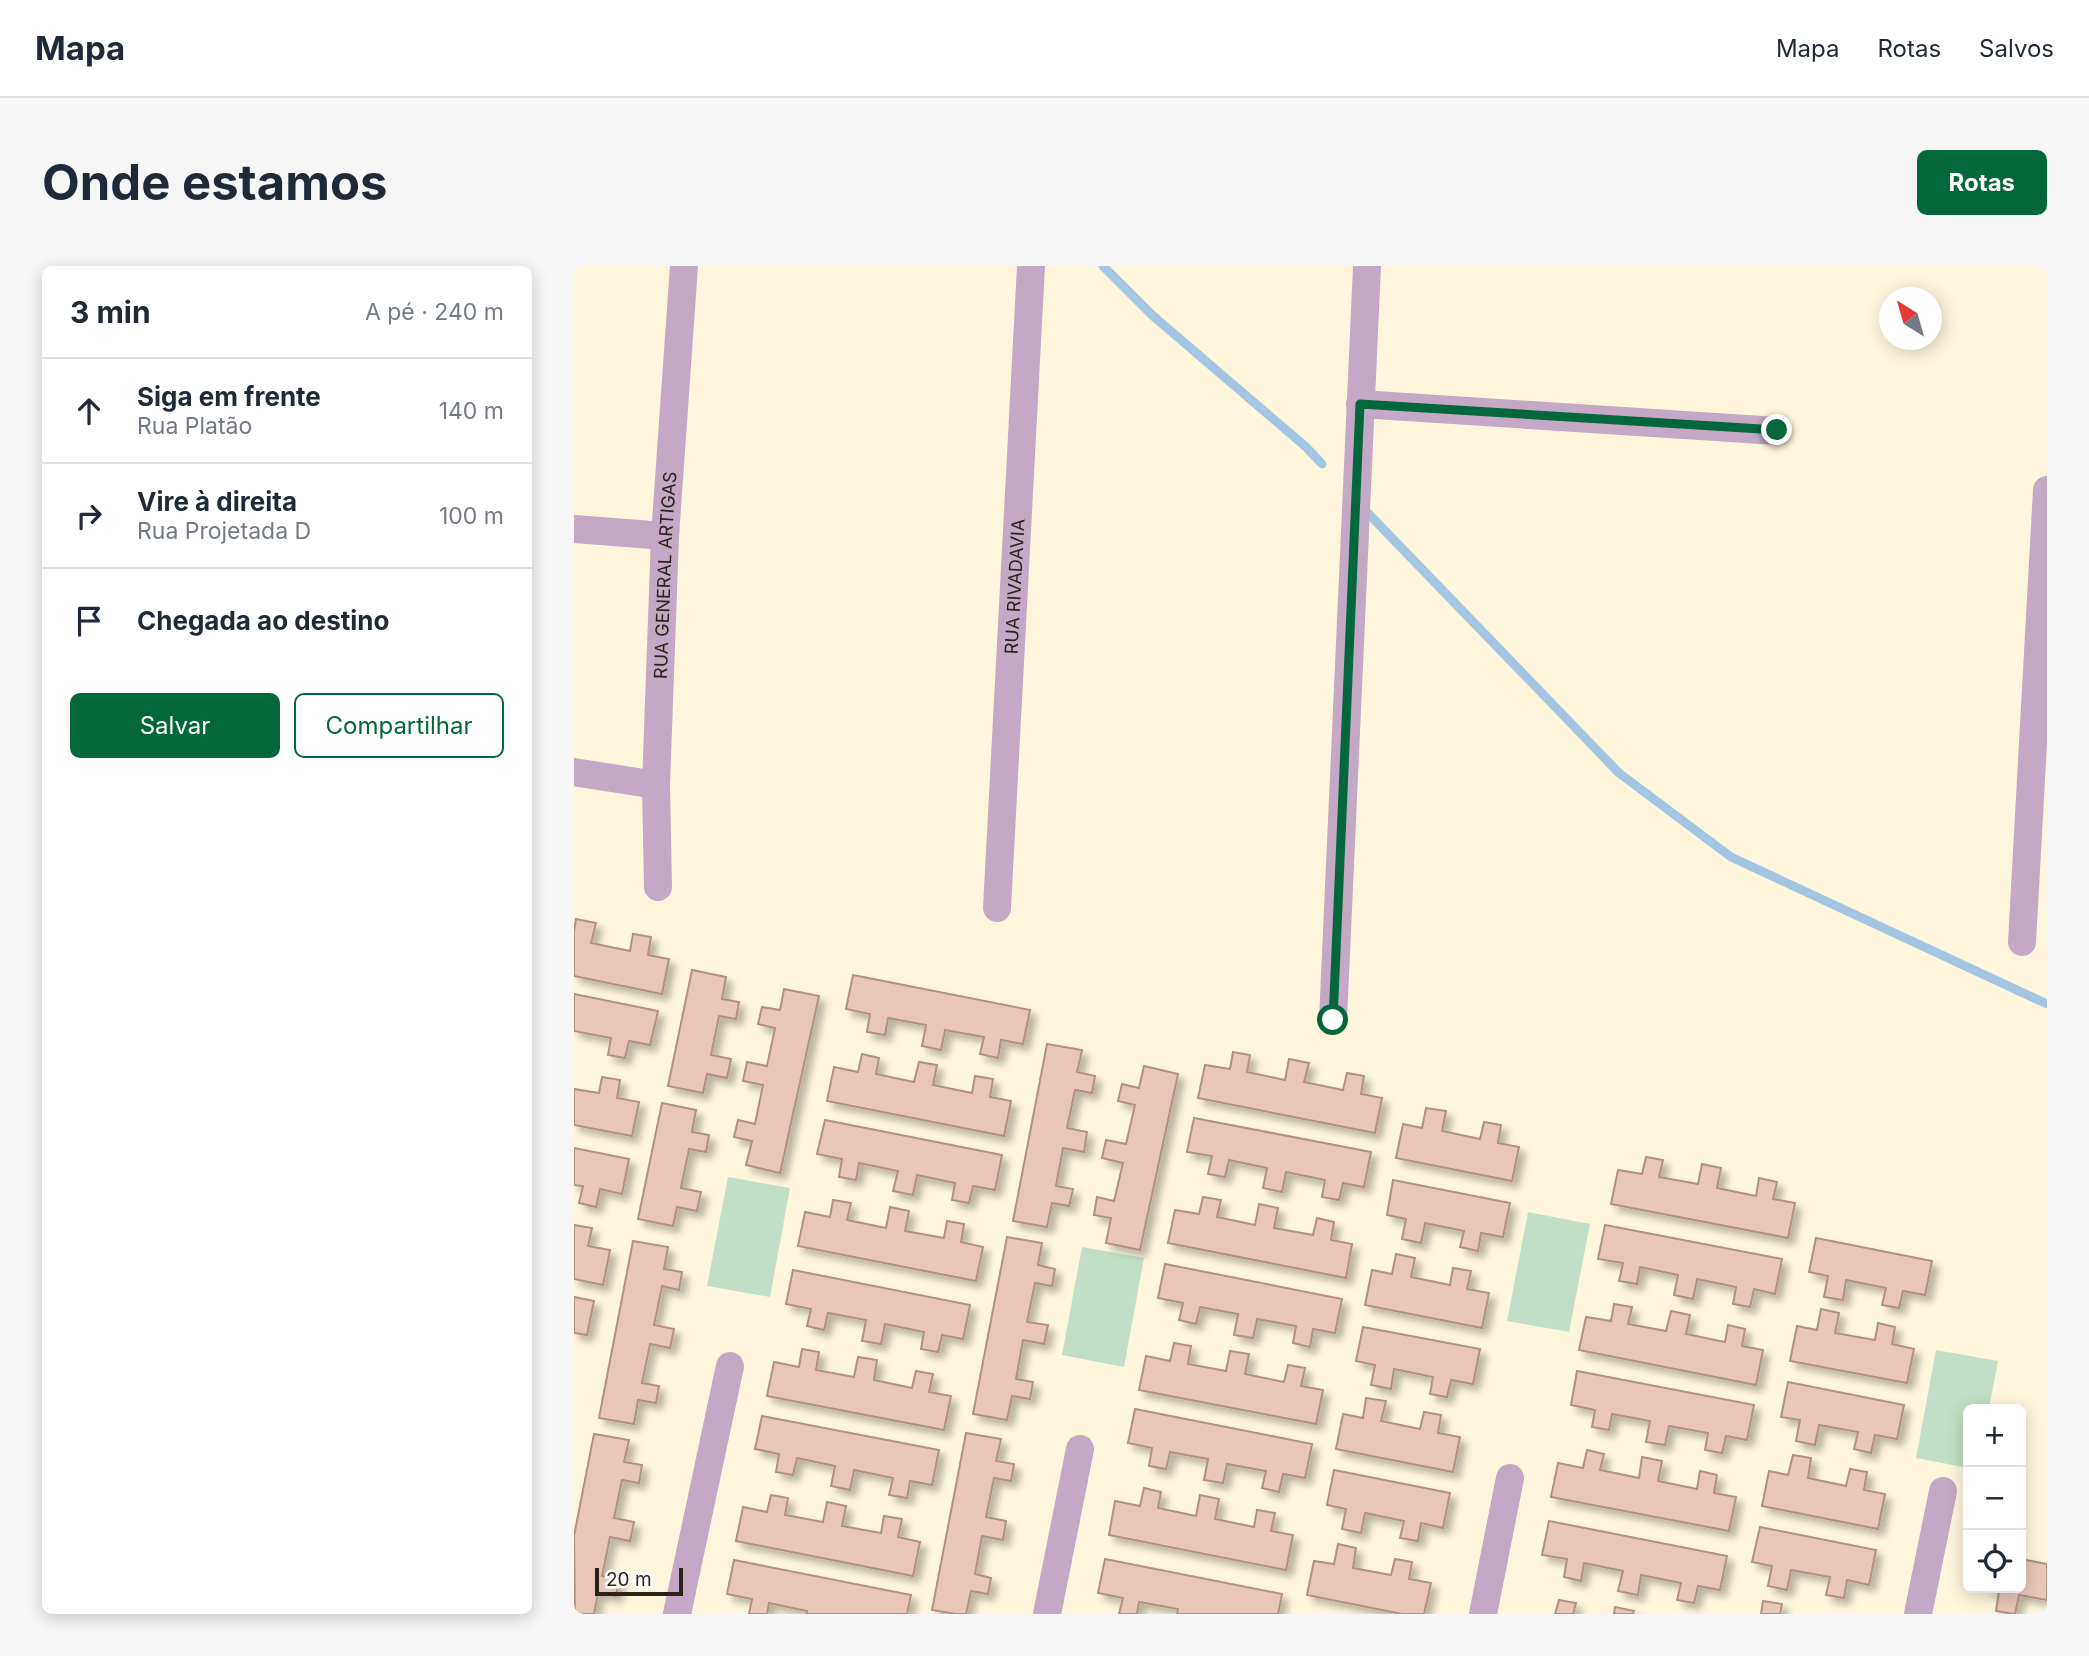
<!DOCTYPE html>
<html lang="pt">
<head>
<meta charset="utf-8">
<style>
  :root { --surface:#fff; --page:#f6f6f7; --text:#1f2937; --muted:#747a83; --line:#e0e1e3; --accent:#04673b }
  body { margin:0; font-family:Inter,sans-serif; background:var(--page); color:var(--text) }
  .controls { position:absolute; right:21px; bottom:21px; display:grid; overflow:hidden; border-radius:10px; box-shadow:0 4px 18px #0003 }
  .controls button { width:63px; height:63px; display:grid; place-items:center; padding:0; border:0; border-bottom:2px solid var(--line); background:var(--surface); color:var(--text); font:35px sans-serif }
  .compass { position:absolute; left:1305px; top:21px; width:63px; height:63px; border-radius:50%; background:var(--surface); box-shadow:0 4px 18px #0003; rotate:323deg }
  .scale { position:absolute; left:21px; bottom:18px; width:88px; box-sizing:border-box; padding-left:7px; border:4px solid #282418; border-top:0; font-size:19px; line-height:24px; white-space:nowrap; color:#282418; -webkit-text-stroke:5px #fff; paint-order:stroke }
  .stop { position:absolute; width:21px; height:21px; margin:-16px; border:5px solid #04673b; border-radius:50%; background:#fff }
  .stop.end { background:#04673b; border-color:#fff; box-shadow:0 2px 7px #0008 }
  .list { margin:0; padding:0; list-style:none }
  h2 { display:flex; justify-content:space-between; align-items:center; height:91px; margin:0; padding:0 28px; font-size:30px }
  h2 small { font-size:23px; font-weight:400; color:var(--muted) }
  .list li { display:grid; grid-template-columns:46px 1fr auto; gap:21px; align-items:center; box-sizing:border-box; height:105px; padding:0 28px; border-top:2px solid var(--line) }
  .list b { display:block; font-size:26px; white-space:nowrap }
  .list p { margin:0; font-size:23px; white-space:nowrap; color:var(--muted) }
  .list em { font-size:23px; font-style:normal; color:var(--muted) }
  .actions { display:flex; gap:14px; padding:21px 28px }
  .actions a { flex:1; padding:16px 0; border:2px solid var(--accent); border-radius:10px; text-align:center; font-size:24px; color:var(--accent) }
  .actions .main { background:var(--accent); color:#fff }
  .icon { flex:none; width:38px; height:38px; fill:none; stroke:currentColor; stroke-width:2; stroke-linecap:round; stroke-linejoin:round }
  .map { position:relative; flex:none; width:1473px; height:1348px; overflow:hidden; border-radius:10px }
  header { display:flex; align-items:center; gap:42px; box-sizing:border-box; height:98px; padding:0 35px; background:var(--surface); border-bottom:2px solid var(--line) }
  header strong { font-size:33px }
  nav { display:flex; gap:38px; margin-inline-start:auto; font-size:24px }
  .intro { display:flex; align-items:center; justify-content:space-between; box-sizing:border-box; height:168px; padding:0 42px }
  h1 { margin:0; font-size:49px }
  .button { padding:18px 32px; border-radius:10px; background:var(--accent); color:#fff; font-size:24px; font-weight:700 }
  main { display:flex; gap:42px; padding:0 42px }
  aside { flex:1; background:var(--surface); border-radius:10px; box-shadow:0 4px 18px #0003 }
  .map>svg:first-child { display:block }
  .green { fill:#c1dfc7 }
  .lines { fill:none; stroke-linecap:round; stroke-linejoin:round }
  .stream { stroke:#a4c6e3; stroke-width:9 }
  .building { fill:#e8c6b8; stroke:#b19184; stroke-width:2; filter:url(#shadow) }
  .street { stroke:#c5a8c5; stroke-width:28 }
  .route { stroke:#04673b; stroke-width:9 }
  .labels { text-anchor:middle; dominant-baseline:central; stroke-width:5; stroke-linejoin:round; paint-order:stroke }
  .street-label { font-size:18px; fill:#282418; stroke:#fff }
</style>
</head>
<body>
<header>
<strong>Mapa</strong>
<nav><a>Mapa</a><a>Rotas</a><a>Salvos</a></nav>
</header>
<div class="intro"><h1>Onde estamos</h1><a class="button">Rotas</a></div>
<main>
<aside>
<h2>3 min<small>A pé · 240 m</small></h2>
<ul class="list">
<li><svg class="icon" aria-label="ahead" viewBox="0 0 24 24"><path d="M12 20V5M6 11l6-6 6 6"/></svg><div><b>Siga em frente</b><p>Rua Platão</p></div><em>140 m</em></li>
<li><svg class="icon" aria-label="right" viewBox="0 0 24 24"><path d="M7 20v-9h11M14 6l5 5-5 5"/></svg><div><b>Vire à direita</b><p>Rua Projetada D</p></div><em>100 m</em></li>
<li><svg class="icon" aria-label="arrive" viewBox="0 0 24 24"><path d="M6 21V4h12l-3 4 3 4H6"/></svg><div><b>Chegada ao destino</b></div></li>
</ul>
<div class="actions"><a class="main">Salvar</a><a>Compartilhar</a></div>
</aside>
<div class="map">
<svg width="1473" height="1348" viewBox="0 0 1473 1348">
  <defs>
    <filter id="shadow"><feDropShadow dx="6" dy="6" stdDeviation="3.5" flood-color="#0004"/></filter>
  </defs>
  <rect width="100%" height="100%" fill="#fef6dc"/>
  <path class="green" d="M 154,911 L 216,922 L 196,1031 L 133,1020 Z
    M 954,946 L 1016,958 L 995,1066 L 933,1055 Z
    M 508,981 L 570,992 L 550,1101 L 488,1089 Z
    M 1362,1084 L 1424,1095 L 1415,1143 L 1394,1143 L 1394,1202 L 1342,1192 Z"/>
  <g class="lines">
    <path class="stream" d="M 529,0 L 578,49 L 732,181 L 748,198
      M 790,243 L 1045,507 L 1157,591 L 1473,738"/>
  </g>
  <path class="building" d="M 2,653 L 22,657 L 17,677 L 56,685 L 59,668 L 77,671 L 74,689 L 95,693 L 88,728 L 0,710 L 0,665 Z
    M 118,704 L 152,711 L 148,733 L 165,736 L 162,753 L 145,750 L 137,789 L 157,793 L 153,812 L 133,808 L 129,827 L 94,820 Z
    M 279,709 L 456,744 L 449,778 L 427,774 L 424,792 L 406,788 L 410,771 L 371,764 L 367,784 L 348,780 L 352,759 L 314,752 L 311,769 L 293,766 L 296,748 L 272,743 Z
    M 210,723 L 245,730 L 206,907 L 172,899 L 178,875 L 160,871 L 164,854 L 181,858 L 189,819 L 169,815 L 173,796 L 193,800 L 201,762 L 184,758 L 188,741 L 206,744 Z
    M 0,728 L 84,745 L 76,779 L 55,775 L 51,792 L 34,789 L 37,772 L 0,765 Z
    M 473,778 L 508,784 L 503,806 L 521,810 L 518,827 L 501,824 L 493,862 L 513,866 L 510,886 L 489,882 L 482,920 L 499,923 L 495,940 L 478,937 L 473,961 L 439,955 Z
    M 659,786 L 676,789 L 673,806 L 711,814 L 715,793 L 735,797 L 730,816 L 769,824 L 773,807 L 790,810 L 787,828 L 808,832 L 801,867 L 624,832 L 631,799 L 656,803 Z
    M 288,788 L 305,792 L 302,808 L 340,816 L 345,796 L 363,799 L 359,819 L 398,827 L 401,810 L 419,813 L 416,831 L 437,835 L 430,870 L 253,835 L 260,801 L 284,806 Z
    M 570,800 L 604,808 L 566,984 L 532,977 L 537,952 L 520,949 L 523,931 L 540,935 L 549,897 L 528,892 L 532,874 L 552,878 L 561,839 L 544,835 L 548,818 L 565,822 Z
    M 28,811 L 46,814 L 43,832 L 65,836 L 58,870 L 0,859 L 0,823 L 25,827 Z
    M 88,837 L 122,844 L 118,866 L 135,869 L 132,886 L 115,883 L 107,922 L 127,926 L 123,945 L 103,941 L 99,960 L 64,953 Z
    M 852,842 L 872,845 L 868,865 L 906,873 L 910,856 L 927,859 L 924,877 L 945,881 L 938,915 L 822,892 L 829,858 L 848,862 Z
    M 620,852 L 797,886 L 790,921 L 769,917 L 765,934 L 748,931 L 751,914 L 712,906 L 708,926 L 689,922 L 693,902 L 655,894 L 651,911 L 634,908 L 638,890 L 613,886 Z
    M 251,854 L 428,889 L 421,924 L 399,920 L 395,937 L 378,934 L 381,917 L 343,909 L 339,929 L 319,925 L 324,905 L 285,897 L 282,914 L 265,911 L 268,893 L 243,888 Z
    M 0,882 L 55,893 L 48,928 L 26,923 L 22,941 L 5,937 L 9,920 L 0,919 Z
    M 1072,891 L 1089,894 L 1085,911 L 1124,918 L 1128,898 L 1147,902 L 1143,922 L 1182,930 L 1185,912 L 1203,916 L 1199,933 L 1221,937 L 1214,972 L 1037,938 L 1044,904 L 1068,908 Z
    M 819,914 L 936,937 L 929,971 L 907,967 L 904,985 L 886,981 L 890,965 L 851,957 L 847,977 L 828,973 L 832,953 L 813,949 Z
    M 629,931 L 647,934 L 643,951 L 681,959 L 685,938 L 704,942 L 700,962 L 739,969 L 743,952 L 760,956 L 757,974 L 778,978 L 772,1012 L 594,977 L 601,944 L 625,948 Z
    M 259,934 L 277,937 L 273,954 L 312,962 L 316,941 L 335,945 L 331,965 L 370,972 L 373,955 L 390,958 L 387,976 L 409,981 L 402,1015 L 224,980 L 231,946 L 256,951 Z
    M 0,959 L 18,962 L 14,980 L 36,984 L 29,1019 L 0,1013 Z
    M 1031,959 L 1208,993 L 1201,1028 L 1180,1023 L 1176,1041 L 1159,1038 L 1162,1021 L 1123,1013 L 1119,1033 L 1100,1029 L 1104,1009 L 1066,1001 L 1063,1018 L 1045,1015 L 1049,997 L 1024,993 Z
    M 433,971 L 468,977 L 464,999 L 481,1003 L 478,1020 L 461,1017 L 453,1056 L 474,1059 L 470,1078 L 449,1074 L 442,1113 L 459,1116 L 456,1133 L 438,1130 L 433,1154 L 399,1148 Z
    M 1242,972 L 1358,995 L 1351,1029 L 1329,1025 L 1325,1042 L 1308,1039 L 1312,1022 L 1272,1014 L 1269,1034 L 1250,1031 L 1254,1010 L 1235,1006 Z
    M 59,975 L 94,981 L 90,1003 L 108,1006 L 105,1024 L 88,1020 L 80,1059 L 100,1063 L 96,1082 L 76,1078 L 68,1117 L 85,1120 L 82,1137 L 64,1134 L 60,1158 L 25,1152 Z
    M 822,988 L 841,992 L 837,1011 L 876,1019 L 879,1002 L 897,1005 L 893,1023 L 915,1027 L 908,1062 L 791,1039 L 798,1004 L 818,1008 Z
    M 591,998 L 768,1033 L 761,1067 L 739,1063 L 736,1081 L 719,1077 L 722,1060 L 683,1053 L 679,1072 L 660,1069 L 664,1048 L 626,1041 L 622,1058 L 605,1054 L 609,1037 L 584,1032 Z
    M 219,1004 L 396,1039 L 389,1073 L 368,1069 L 364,1086 L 347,1083 L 350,1066 L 311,1058 L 307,1078 L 288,1075 L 292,1054 L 254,1047 L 250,1064 L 233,1060 L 237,1043 L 212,1038 Z
    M 0,1031 L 20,1035 L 13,1069 L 0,1067 Z
    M 1040,1038 L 1058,1041 L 1054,1058 L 1092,1065 L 1097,1045 L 1116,1049 L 1112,1068 L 1151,1076 L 1154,1059 L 1171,1063 L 1168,1080 L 1189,1084 L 1182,1119 L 1005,1084 L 1012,1051 L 1037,1055 Z
    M 1247,1043 L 1265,1047 L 1261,1067 L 1301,1074 L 1304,1057 L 1321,1061 L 1318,1078 L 1340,1083 L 1333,1117 L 1216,1095 L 1223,1060 L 1243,1064 Z
    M 789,1061 L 906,1083 L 899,1118 L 877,1114 L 873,1131 L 856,1128 L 859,1111 L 820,1103 L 817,1123 L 797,1119 L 801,1099 L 782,1095 Z
    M 600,1077 L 617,1080 L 614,1098 L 652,1105 L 656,1085 L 675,1088 L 671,1108 L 710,1116 L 714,1099 L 731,1102 L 727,1120 L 749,1124 L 742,1158 L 565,1124 L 572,1090 L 596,1095 Z
    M 228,1083 L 245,1086 L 242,1104 L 280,1111 L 284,1091 L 303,1094 L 300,1114 L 338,1122 L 342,1105 L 359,1108 L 355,1126 L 377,1130 L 370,1164 L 193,1130 L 200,1096 L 225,1101 Z
    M 1003,1105 L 1180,1139 L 1173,1174 L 1152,1170 L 1148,1187 L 1131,1184 L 1134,1167 L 1095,1160 L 1091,1179 L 1072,1176 L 1076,1155 L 1038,1148 L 1035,1164 L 1018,1161 L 1021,1144 L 997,1139 Z
    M 1214,1116 L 1330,1139 L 1323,1173 L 1301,1169 L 1297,1187 L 1280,1183 L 1284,1166 L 1245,1159 L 1241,1179 L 1222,1175 L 1226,1154 L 1207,1151 Z
    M 792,1132 L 812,1135 L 807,1155 L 846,1163 L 850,1146 L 867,1149 L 864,1167 L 886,1171 L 879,1206 L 762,1183 L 769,1148 L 789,1152 Z
    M 561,1143 L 738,1178 L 731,1212 L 709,1208 L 705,1226 L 688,1222 L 692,1205 L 653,1198 L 649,1217 L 630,1214 L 634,1193 L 596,1186 L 592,1203 L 575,1200 L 578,1182 L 554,1177 Z
    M 188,1150 L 365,1184 L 358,1219 L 336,1215 L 333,1232 L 315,1229 L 319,1212 L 280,1204 L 276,1224 L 257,1220 L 261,1200 L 223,1192 L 219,1209 L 202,1206 L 205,1188 L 181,1183 Z
    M 392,1167 L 427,1173 L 422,1195 L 440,1198 L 437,1215 L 420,1212 L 412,1251 L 432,1255 L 429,1274 L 408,1270 L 401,1308 L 417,1312 L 414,1328 L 397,1325 L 392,1348 L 382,1348 L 358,1344 Z
    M 20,1168 L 55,1174 L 50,1196 L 68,1199 L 65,1217 L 48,1214 L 40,1252 L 60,1256 L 56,1275 L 36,1271 L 28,1310 L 45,1313 L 42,1330 L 24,1327 L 20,1348 L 1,1348 L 0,1270 Z
    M 1013,1184 L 1030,1188 L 1026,1204 L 1065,1212 L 1068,1191 L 1088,1195 L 1084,1215 L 1123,1223 L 1126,1205 L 1143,1209 L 1140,1227 L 1162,1231 L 1155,1265 L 977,1231 L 984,1197 L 1009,1202 Z
    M 1219,1189 L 1237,1192 L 1234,1212 L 1272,1220 L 1276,1203 L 1293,1206 L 1290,1224 L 1311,1228 L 1304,1263 L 1188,1240 L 1195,1205 L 1214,1209 Z
    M 760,1204 L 876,1227 L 869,1262 L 847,1257 L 844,1275 L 826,1272 L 830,1255 L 791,1247 L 787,1267 L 768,1263 L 772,1243 L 753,1239 Z
    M 570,1222 L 587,1226 L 584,1242 L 622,1250 L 626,1229 L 645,1233 L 641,1253 L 680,1261 L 683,1244 L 701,1247 L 697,1265 L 719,1269 L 712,1304 L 535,1269 L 541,1235 L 566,1240 Z
    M 197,1229 L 214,1232 L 211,1249 L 249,1256 L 253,1236 L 272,1240 L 268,1260 L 307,1267 L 310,1250 L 328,1253 L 324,1271 L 346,1276 L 339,1310 L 162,1275 L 169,1241 L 193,1246 Z
    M 975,1255 L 1153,1290 L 1146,1324 L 1124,1320 L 1120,1337 L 1103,1334 L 1107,1317 L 1067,1309 L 1064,1329 L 1044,1325 L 1049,1305 L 1010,1297 L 1007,1315 L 990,1311 L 993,1293 L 968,1289 Z
    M 1186,1261 L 1302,1284 L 1295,1319 L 1273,1314 L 1270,1332 L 1252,1329 L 1256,1311 L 1217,1304 L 1213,1324 L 1194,1320 L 1198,1300 L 1178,1296 Z
    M 764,1278 L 782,1282 L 779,1302 L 817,1309 L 821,1293 L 838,1296 L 835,1313 L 857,1317 L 850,1348 L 828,1348 L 733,1329 L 740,1295 L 760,1298 Z
    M 531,1293 L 708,1328 L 704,1348 L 603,1348 L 604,1343 L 565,1336 L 563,1348 L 545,1348 L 549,1332 L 524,1327 Z
    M 1447,1293 L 1473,1298 L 1473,1334 L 1445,1329 L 1441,1348 L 1422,1345 L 1425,1325 L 1410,1322 L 1447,1322 Z
    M 160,1294 L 337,1329 L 333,1348 L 233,1348 L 233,1345 L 195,1337 L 193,1348 L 175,1348 L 178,1333 L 153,1328 Z
    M 985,1334 L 1002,1337 L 999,1348 L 981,1348 Z
    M 1189,1335 L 1208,1338 L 1206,1348 L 1187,1348 Z
    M 1041,1341 L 1060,1345 L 1059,1348 L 1040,1348 Z"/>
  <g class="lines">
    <g class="street">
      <path d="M 786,138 L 1203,165"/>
      <path d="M 0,263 L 91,270"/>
      <path d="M 0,506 L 82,519"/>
      <path id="s1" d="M 84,621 L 82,519 L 91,270 L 110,0"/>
      <path id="s2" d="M 423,642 L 457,0"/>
      <path d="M 1448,676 L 1473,224"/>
      <path d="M 759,754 L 793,0"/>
      <path d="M 103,1348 L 156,1100"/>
      <path d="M 473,1348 L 506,1183"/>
      <path d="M 909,1348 L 936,1212"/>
      <path d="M 1344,1348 L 1369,1225"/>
    </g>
  </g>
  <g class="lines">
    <path class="route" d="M 759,754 L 786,138 L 1203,164"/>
  </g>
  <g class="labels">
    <g class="street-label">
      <text stroke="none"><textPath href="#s1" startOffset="312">RUA GENERAL ARTIGAS</textPath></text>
      <text stroke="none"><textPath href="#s2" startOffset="322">RUA RIVADAVIA</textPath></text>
    </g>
  </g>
</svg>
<div class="controls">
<button>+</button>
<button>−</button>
<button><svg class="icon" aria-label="locate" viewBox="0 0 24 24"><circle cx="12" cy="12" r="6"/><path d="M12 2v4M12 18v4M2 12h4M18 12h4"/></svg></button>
</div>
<svg class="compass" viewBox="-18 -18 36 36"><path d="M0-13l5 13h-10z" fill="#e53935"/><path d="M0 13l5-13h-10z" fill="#747a83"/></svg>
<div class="scale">20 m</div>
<div class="stop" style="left:759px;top:754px"></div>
<div class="stop end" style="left:1203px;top:164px"></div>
</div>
</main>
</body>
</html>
